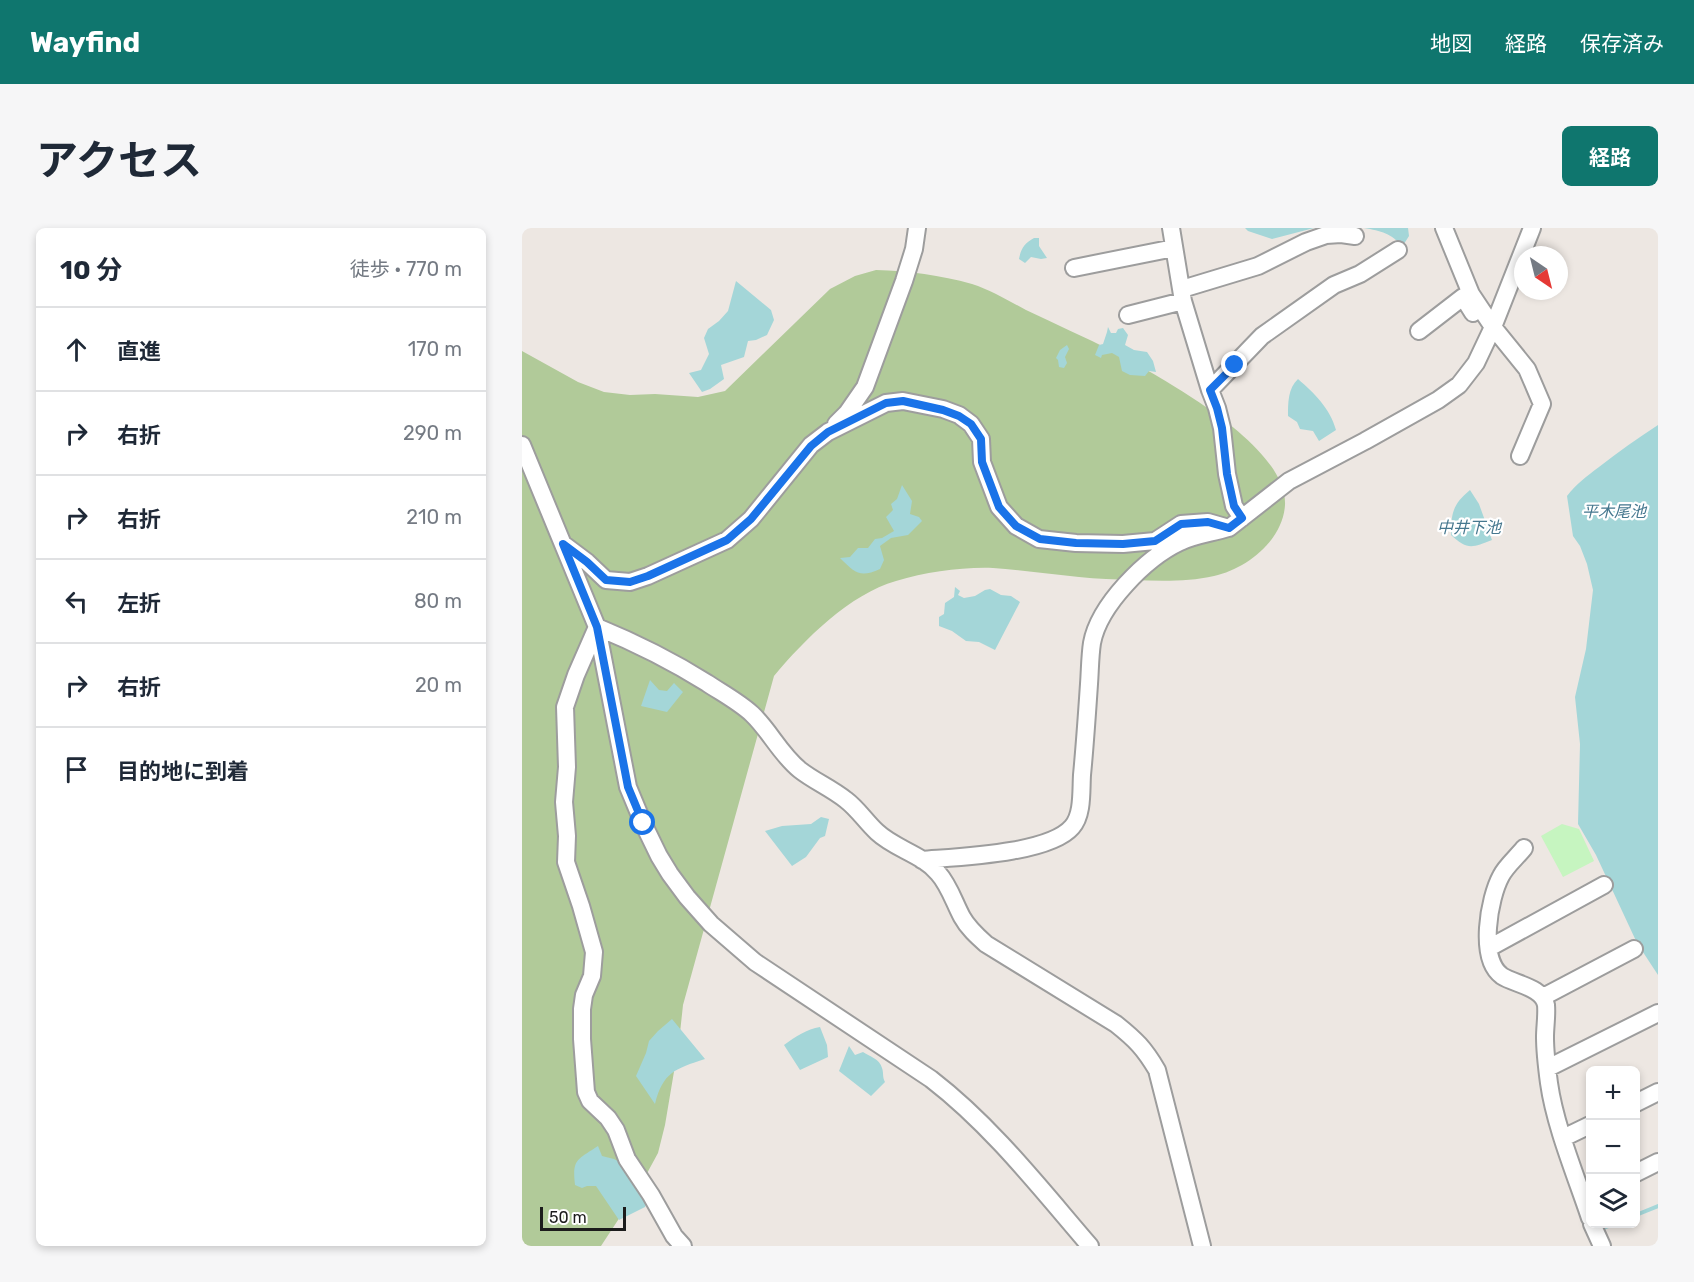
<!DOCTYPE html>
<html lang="ja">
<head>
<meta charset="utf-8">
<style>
  :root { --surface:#fff; --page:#f6f6f7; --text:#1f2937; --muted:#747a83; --line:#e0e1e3; --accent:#0f766e }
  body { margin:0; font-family:Rubik,"Noto Sans JP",sans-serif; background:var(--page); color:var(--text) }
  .controls { position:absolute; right:18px; bottom:18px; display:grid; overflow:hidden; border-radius:9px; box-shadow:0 3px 9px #0003 }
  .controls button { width:54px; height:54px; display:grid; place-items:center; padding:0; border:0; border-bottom:2px solid var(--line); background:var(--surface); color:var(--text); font:30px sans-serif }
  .compass { position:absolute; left:992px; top:18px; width:54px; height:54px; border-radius:50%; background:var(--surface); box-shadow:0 3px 9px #0003; rotate:145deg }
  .scale { position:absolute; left:18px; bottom:15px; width:86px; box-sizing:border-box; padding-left:6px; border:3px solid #1c1c1c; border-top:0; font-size:16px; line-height:21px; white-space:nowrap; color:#1c1c1c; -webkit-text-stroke:4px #fff; paint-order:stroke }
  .stop { position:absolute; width:18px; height:18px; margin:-14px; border:4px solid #1a73e8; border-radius:50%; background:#fff }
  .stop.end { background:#1a73e8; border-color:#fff; box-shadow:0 2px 6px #0008 }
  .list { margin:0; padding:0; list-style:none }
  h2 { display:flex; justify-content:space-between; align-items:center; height:78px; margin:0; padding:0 24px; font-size:26px }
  h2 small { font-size:20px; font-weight:400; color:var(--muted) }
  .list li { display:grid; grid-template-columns:39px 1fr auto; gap:18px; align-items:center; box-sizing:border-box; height:84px; padding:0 24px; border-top:2px solid var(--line) }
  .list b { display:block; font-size:22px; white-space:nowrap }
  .list em { font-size:20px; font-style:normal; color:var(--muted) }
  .icon { flex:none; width:33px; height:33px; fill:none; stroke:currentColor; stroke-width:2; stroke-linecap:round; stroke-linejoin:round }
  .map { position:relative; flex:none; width:1136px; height:1018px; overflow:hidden; border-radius:9px }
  header { display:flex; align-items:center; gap:36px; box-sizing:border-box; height:84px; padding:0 30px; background:var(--accent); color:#fff }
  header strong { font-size:28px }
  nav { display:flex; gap:33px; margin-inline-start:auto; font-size:21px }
  .intro { display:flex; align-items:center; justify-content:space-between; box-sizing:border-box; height:144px; padding:0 36px }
  h1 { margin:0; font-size:42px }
  .button { padding:15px 27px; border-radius:9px; background:var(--accent); color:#fff; font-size:21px; font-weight:700 }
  main { display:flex; gap:36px; padding:0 36px }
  aside { flex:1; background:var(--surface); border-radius:9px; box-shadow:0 3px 9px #0003 }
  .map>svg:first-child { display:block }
  .forest { fill:#b1ca99 }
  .park { fill:#c6f5c0 }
  .water { fill:#a4d6d8 }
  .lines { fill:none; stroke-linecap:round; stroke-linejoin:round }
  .stream { stroke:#a4d6d8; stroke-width:4 }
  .minor-casing { stroke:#9d9d9d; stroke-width:20 }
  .minor { stroke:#fff; stroke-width:16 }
  .route { stroke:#1a73e8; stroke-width:8 }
  .labels { text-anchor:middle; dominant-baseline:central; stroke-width:4.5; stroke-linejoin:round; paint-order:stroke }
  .water-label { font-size:16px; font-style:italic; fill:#46788f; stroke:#fff }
</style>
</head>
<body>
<header>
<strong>Wayfind</strong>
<nav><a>地図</a><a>経路</a><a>保存済み</a></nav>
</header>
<div class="intro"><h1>アクセス</h1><a class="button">経路</a></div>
<main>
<aside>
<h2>10 分<small>徒歩 · 770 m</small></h2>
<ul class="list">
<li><svg class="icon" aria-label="ahead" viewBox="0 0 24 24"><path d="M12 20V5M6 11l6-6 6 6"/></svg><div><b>直進</b></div><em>170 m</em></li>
<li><svg class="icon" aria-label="right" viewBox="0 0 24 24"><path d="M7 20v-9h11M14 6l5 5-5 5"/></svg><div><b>右折</b></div><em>290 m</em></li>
<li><svg class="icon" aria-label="right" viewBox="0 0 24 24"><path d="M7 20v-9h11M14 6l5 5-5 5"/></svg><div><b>右折</b></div><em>210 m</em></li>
<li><svg class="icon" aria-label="left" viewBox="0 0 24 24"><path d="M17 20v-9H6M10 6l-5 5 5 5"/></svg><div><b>左折</b></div><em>80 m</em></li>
<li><svg class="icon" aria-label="right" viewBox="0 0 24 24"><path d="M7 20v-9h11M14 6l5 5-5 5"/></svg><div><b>右折</b></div><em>20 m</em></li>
<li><svg class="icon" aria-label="arrive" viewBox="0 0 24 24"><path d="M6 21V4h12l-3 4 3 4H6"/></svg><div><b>目的地に到着</b></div></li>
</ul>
</aside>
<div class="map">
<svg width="1136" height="1018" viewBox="0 0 1136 1018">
  <rect width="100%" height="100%" fill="#ede7e2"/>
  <path class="forest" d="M 354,42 C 387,43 418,47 450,56 C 469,62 487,73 504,82 C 533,96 563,109 592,124 C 638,149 766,217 763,277 C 761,312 725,341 692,348 C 666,354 637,353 611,352 C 593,351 575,351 557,349 C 528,346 499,342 471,340 C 439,339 405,344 374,353 C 328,366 283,411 252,448 L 161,777 L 157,814 L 143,897 L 136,925 L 117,960 L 79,1018 L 0,1018 L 0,123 L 56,154 L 82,164 L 108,167 L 133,166 L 176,169 L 203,163 L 308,61 L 333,48 Z"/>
  <path class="park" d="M 1040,596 L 1057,601 L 1072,633 L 1041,649 L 1019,608 Z"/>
  <path class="water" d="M 723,0 L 792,0 L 750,11 L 726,3 Z
    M 842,0 L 886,0 L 887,8 L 880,19 C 870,5 859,3 842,0 Z
    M 512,10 L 517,10 L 517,18 L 525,30 L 519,31 L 509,29 L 503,35 L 497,31 C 499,20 503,15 512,10 Z
    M 214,53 L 249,82 L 252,92 L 245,107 L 234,112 L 226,113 L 222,129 L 199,137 L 202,151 L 188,161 L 180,164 L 167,145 L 179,142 L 187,126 L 182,110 L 186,101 L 197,93 L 206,83 Z
    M 586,99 L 589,105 L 594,105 L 596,101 L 601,100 L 606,107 L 603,117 L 612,122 L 625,124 L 631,133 L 634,144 L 627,143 L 623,148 L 608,147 L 600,143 L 597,129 L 590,125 L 580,127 L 579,130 L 573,127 L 577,117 L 581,116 L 585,104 Z
    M 545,117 L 547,121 L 543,129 L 545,135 L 542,140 L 537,139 L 536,132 L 534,130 L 538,122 Z
    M 776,151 C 792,165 808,180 814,202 L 797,213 L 791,203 L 778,201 L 775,194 L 766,188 C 766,175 766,160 776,151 Z
    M 1136,197 L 1136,747 L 1115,715 L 1074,627 L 1056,596 L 1058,516 L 1053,469 L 1064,421 L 1071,362 L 1065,336 L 1058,318 L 1051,308 L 1045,268 C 1054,256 1065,248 1077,239 C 1096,224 1116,210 1136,197 Z
    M 380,257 L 390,273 L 388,286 L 397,289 L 400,293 L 386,307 L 369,310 L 358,318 L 362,332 L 358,341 C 338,350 333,345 318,330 L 328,329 L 336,320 L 346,320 L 353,311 L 360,310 L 372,303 L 364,289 L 371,282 L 369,276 L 375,271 Z
    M 948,262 L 957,276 L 970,312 C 950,320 945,322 929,307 C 929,285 931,276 948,262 Z
    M 433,359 L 438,363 L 436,367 L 442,370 L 453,368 L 463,362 L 468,361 L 479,367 L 489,368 L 498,374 L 473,422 L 457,414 L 444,413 L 430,403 L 417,398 L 417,389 L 422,386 L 423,375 L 432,369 Z
    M 128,452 L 137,462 L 145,463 L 152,455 L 161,464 L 145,484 L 119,478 Z
    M 299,589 L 307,591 L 303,608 L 298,610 L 284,629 L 270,638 L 243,603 L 260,598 L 289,596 Z
    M 150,791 L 183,831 C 153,841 141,844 133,876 L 114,848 L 124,825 L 127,813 L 136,803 Z
    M 298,799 L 305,817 L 306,829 L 278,842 L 262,817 C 273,809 285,801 298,799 Z
    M 327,818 L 333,827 L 341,824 C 347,828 358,831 360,840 C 362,846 360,848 363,854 L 349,868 L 317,843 Z
    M 76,918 L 80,928 L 92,931 L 103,937 L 126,972 L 123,979 L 97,992 L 74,958 L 65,958 L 60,960 L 53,957 C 50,931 55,932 76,918 Z"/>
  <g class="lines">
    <path class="stream" d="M 1114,987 L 1136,978
      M 1079,1001 L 1092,996"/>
    <g class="minor-casing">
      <path id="minor" d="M 649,0 L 661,73 L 688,162 L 695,180 L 700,200 L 705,246 L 712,278 L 720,290
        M 922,0 L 949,66 L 971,99 L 1005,141 L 1020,176 L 998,228
        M 552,40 L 652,20
        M 660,61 L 736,38 L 784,14 L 804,7 L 819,6 L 833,8
        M 606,87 L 661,73
        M 897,103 L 941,69 L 951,85
        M 688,162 L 740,108 L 812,57 L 838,46 L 876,22
        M 314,196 L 325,185 L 343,159 L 382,53 L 392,21 L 395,0
        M 0,217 L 75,399 L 106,559 L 121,595 L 137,628 L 148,646 L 165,669 L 189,696 L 233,734 L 409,851 C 470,898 518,960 568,1018
        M 41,316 L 65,334 L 84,352 L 108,354 L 126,348 L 205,312 L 229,291 L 289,217 L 306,204 L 364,175 L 381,173 L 421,181 L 437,187 L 449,196 L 459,211 L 460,234 L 477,279 L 494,298 L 517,311 L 554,315 L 601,316 L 633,313 L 659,296 L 686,294 L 707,300 L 767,253 L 843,213 L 916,172 L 937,157 L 954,135 L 971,99 L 1010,0
        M 75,399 C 114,415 150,433 185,455 C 200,465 217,474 230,486 C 248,503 258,526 278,542 C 292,553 309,560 324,572 C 336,581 344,594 355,604 C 373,621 400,626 416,645 C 427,657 432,674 440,689 C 446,700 455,708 464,716 L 594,796 C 614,812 622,820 635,842 L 680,1018
        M 75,399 L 54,447 L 43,479 L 45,539 L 42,574 L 45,608 L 44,634 L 59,678 L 72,724 L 70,748 L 62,767 L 60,781 L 60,811 L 64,864 L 68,873 L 86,890 L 94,902 L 105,931 L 129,967 L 152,1008 L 161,1018
        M 1002,620 C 995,629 984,638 979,648 C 967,670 956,731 980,748 C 992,756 1021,759 1024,777 C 1025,787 1023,799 1023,809 C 1023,824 1025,840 1027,855 C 1033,898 1054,948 1068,990
        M 400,632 C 435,629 527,626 550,599 C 561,587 559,563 560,547 C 563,516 565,486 567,456 C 568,442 568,428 570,415 C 577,377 624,330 658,314 C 672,307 690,305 706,300
        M 967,720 L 1082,657
        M 1021,769 L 1112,721
        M 1026,840 L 1136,785
        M 1114,875 L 1136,864
        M 1041,910 L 1068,897
        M 1114,945 L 1136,934
        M 1070,996 L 1080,1018"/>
    </g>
    <use href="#minor" class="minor"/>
  </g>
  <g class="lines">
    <path class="route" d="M 121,595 L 106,559 L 75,399 L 41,316 L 65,334 L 84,352 L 108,354 L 126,348 L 205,312 L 229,291 L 289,218 L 306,204 L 364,175 L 381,173 L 421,182 L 437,188 L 449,196 L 459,211 L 460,234 L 477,279 L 494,298 L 518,311 L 554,315 L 601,316 L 633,313 L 659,296 L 686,294 L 707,300 L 720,290 L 712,278 L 705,246 L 700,200 L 695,180 L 688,162 L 713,137"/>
  </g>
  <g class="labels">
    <g class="water-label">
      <text x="1092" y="283">平木尾池</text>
      <text x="947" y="299">中井下池</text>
    </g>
  </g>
</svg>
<div class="controls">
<button>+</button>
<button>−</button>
<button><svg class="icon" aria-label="layers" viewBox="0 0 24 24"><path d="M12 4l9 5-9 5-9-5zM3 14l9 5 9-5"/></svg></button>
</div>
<svg class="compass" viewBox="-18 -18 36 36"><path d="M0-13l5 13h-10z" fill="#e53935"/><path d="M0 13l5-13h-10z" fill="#747a83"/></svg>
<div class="scale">50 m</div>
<div class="stop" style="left:121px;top:595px"></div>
<div class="stop end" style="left:713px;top:137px"></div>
</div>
</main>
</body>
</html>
